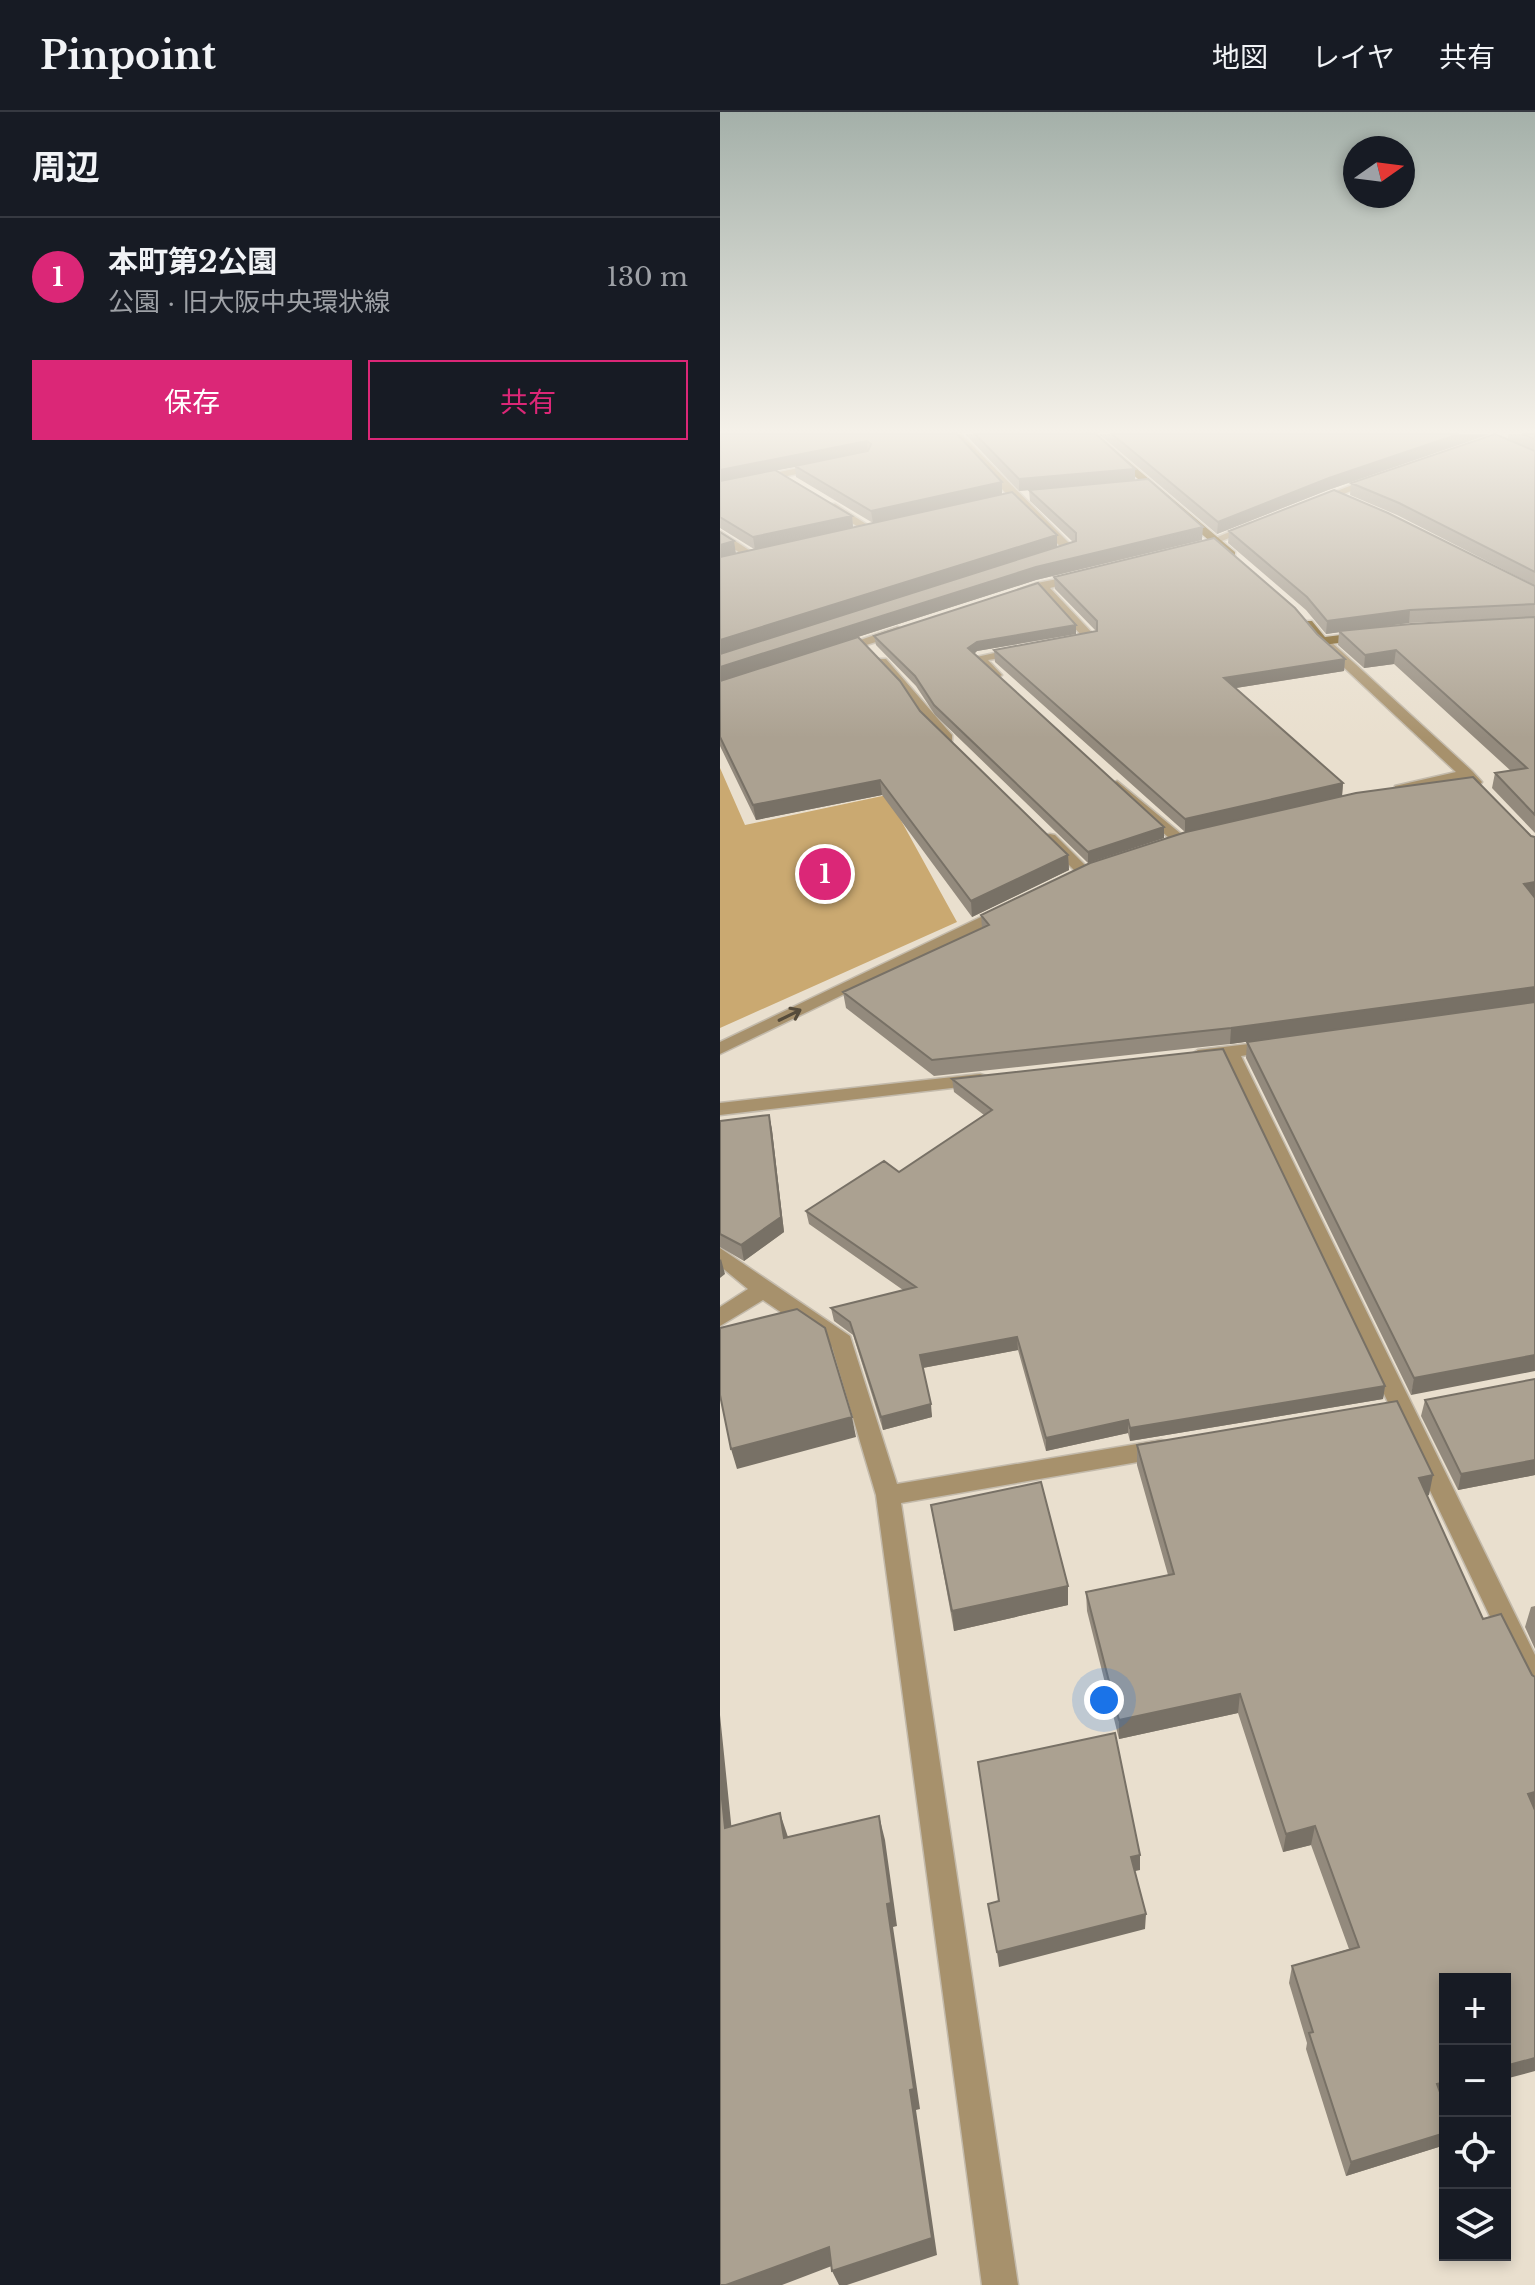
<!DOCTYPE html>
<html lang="ja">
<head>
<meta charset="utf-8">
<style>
  :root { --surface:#171b24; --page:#242831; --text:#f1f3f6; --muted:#9ea1a6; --line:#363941; --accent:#db2777 }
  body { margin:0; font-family:"Libre Baskerville","Noto Sans JP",serif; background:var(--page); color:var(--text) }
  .controls { position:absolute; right:24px; bottom:24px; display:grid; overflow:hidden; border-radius:0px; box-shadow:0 4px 12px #0003 }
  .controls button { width:72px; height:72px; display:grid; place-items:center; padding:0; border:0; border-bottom:2px solid var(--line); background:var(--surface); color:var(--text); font:40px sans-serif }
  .compass { position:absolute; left:623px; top:24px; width:72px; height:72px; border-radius:50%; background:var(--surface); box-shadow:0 4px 12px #0003; rotate:76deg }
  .you { position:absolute; left:384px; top:1588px; width:28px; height:28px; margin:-20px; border:6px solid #fff; border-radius:50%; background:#1a73e8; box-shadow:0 0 0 12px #1a73e833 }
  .badge { display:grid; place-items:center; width:52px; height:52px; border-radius:50%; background:var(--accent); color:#fff; font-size:26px; font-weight:700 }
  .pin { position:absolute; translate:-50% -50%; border:4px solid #fff; box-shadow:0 2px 8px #0006 }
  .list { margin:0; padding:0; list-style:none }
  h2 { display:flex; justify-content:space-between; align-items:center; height:104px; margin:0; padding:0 32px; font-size:34px }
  h2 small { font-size:26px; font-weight:400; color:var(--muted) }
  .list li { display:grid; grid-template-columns:52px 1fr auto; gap:24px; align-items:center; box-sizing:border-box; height:120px; padding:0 32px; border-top:2px solid var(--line) }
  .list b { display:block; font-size:30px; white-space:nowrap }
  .list p { margin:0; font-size:26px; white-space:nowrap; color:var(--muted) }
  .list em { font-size:26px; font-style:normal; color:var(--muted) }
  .actions { display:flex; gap:16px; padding:24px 32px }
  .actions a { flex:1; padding:18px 0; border:2px solid var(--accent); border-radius:0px; text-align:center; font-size:28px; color:var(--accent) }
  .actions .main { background:var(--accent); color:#fff }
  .icon { flex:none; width:44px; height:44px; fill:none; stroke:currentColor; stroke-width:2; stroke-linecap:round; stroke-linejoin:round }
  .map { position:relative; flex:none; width:815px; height:2173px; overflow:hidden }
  header { display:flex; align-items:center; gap:48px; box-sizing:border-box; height:112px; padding:0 40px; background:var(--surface); border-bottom:2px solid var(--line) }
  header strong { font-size:38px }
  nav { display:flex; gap:44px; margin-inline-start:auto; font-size:28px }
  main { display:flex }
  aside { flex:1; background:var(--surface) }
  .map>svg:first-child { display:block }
  .green { fill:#caa971 }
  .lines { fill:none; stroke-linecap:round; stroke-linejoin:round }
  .minor-casing { stroke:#c3baab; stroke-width:3 }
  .major-casing { stroke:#c3baab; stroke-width:3 }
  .minor { fill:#a7916c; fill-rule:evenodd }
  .major { fill:#6f4f0f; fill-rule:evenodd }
  .wall { fill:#938a7d }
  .shaded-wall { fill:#787166 }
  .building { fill:#aba191; stroke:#787166; stroke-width:2 }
  .oneway { stroke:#564c3b }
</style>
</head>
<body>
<header>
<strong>Pinpoint</strong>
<nav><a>地図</a><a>レイヤ</a><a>共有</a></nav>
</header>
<main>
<aside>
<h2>周辺<small></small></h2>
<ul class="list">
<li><span class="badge">1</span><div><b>本町第2公園</b><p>公園 · 旧大阪中央環状線</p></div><em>130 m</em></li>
</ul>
<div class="actions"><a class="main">保存</a><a>共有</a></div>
</aside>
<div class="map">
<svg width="815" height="2173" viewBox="0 0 815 2173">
  <rect width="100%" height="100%" fill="#e9dfce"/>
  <path class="green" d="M 0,656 L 25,713 L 167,683 L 237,810 L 0,916 Z"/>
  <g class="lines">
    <g class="minor-casing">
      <path id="minor" d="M 232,322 L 241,322 L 354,436 L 354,440 L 328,446 L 328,442 L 343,437 L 291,387 Z
        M 103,351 L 106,356 L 0,378 L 0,372 Z
        M 650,366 L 659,368 L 598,392 L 589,390 Z
        M 107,392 L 115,392 L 154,417 L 145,419 L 107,396 Z
        M 530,411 L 539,413 L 479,439 L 470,437 Z
        M 0,419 L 35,442 L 35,446 L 27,446 L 0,427 Z
        M 358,463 L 364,466 L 362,468 L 330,476 L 377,526 L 352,533 L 346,529 L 348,526 L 362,524 L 320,479 L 296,484 L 290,481 L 317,471 Z
        M 178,515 L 184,519 L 182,522 L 117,542 L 111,538 Z
        M 601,528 L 609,528 L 752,659 L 762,670 L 760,673 L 750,673 L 744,667 L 675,680 L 675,674 L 736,660 L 601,534 Z
        M 301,535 L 307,539 L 305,542 L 268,548 L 282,563 L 276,567 L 252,546 Z
        M 158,547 L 166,547 L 232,623 L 232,629 L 222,629 L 158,553 Z
        M 397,669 L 466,726 L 466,732 L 456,732 L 392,676 L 390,673 Z
        M 330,722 L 335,723 L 369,757 L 369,763 L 359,763 L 325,729 L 325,723 Z
        M 284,794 L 290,796 L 290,802 L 0,942 L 0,930 Z
        M 554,929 L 560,930 L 563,934 L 560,938 L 521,944 L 815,1543 L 815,1583 L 806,1580 L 504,946 L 478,950 L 469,944 L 478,938 Z
        M 260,962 L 266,964 L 269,968 L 266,972 L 0,1003 L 0,991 Z
        M 0,1136 L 130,1224 L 177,1372 L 441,1328 L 449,1330 L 453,1337 L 449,1344 L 441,1346 L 181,1391 L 298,2173 L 262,2173 L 156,1383 L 112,1235 L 43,1188 L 0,1214 L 0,1195 L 28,1177 L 0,1154 Z"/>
    </g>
    <g class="major-casing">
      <path id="major" d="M 366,322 L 376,322 L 515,440 L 515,444 L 507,444 Z
        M 584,509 L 592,509 L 605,525 L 644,520 L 650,524 L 644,528 L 602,533 L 584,515 Z"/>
    </g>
    <use href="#minor" class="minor"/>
    <use href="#major" class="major"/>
  </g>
  <path class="wall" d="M 0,322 L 237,322 L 282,370 L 282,382 L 153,411 L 76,365 L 75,355 L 56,358 L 132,404 L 133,415 L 337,435 L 353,430 L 310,389 L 309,378 L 299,379 L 245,322 L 376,322 L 415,357 L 415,368 L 482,428 L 316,468 L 138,525 L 200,599 L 348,743 L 349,758 L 252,805 L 162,683 L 36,708 L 0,634 L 0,420 L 16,441 L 34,437 L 0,416 Z
    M 379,322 L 770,322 L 608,378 L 497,422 Z
    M 788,322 L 815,322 L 815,505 L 689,511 L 647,516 L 815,505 L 815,721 L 772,676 L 775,661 L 791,659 L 674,552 L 644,556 L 618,533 L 619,520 L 606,522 L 586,498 L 508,431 L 509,419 L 810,471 L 677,403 L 630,383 L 631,371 L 788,327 Z
    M 334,465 L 597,522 L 625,547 L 624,559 L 516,576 L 623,671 L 622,684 L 815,725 L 815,785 L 691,1283 L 526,946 L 527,930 L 731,902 L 510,932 L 214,964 L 126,896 L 123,880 L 262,816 L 261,803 L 465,720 L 275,550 L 274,538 L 376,519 L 335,477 Z
    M 356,522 L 257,539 L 254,542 L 444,715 L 444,726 L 368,751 L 215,603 L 196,574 L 156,533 L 154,524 Z
    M 232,967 L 665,1274 L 663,1287 L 410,1329 L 408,1321 L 326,1339 L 298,1238 L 203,1256 L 212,1305 L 163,1318 L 133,1223 L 114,1209 L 111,1196 L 183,1178 L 89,1112 L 86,1099 L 179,1060 L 264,1003 L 234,980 Z
    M 49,1003 L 52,1018 L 64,1120 L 24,1149 L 0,1135 L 0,1009 Z
    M 815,1267 L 815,1363 L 738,1378 L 701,1304 L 705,1288 Z
    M 417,1333 L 709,1383 L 707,1384 L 725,1867 L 725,1983 L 721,1984 L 725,1994 L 725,2033 L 626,2064 L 586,1937 L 587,1931 L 569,1871 L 572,1854 L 629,1837 L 591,1733 L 563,1740 L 518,1601 L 399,1627 L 367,1499 L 366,1480 L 448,1463 L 417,1353 Z
    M 211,1393 L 348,1493 L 234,1519 Z
    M 815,1494 L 815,1537 L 805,1515 L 811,1495 Z"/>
  <path class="shaded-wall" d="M 739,322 L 770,322 L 608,378 L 497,422 L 498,410 L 609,366 Z
    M 147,329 L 148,340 L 0,370 L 0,358 Z
    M 415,357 L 415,368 L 299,379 L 299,367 Z
    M 282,370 L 282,382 L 153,411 L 151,399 Z
    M 132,404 L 133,416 L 35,438 L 33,425 Z
    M 483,415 L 482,428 L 316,468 L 0,569 L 0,555 L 316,455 Z
    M 337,423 L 337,436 L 0,542 L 0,528 Z
    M 14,429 L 16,442 L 0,446 L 0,433 Z
    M 690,498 L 689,511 L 606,522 L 607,509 Z
    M 356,513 L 356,522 L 257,539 L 249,546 L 248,536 L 257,530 Z
    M 676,538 L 674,552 L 644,556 L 645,543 Z
    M 625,547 L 624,559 L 503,578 L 504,566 Z
    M 160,668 L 162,683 L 36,708 L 33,693 Z
    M 623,671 L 622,684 L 465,721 L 465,707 Z
    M 444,715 L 444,726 L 368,751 L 368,740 Z
    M 348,743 L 349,758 L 252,805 L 251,789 Z
    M 815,770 L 815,785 L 801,787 L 804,772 Z
    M 815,875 L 815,890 L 510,932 L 511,916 Z
    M 49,1003 L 52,1018 L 64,1120 L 24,1149 L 21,1133 Z
    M 1,1147 L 5,1162 L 0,1166 L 0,1148 Z
    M 297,1225 L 298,1238 L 202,1256 L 200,1243 Z
    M 815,1243 L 815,1259 L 691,1283 L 694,1266 Z
    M 665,1274 L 663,1287 L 410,1329 L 410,1316 Z
    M 211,1292 L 212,1305 L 163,1318 L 161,1305 Z
    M 132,1305 L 136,1325 L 17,1357 L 11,1337 Z
    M 408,1308 L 408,1321 L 326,1339 L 326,1326 Z
    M 815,1348 L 815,1363 L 738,1378 L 741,1362 Z
    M 713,1363 L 709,1383 L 695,1386 L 699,1366 Z
    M 348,1474 L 348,1493 L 234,1519 L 232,1499 Z
    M 520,1582 L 518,1601 L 399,1627 L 399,1608 Z
    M 0,1603 L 14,1740 L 5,1716 L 0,1668 Z
    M 815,1680 L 815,1697 L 808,1682 Z
    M 60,1701 L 68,1725 L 64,1726 Z
    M 159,1704 L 165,1728 L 177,1814 L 173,1815 L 200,1997 L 196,1998 L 217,2143 L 127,2173 L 119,2173 L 112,2159 L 190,1978 L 167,1792 Z
    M 595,1714 L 591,1733 L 563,1740 L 566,1722 Z
    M 420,1743 L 420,1758 L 411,1760 L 411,1745 Z
    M 426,1802 L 425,1817 L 279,1855 L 277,1840 Z
    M 815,1946 L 815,1959 L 785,1967 L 785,1954 Z
    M 725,1970 L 725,1983 L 710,1987 L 717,1972 Z
    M 725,2021 L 725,2033 L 626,2064 L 631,2050 Z
    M 109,2135 L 117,2152 L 62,2173 L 6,2173 Z"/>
  <path class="building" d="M 0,322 L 237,322 L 282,370 L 151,399 L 75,354 L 148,339 L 151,332 L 147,329 L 0,358 Z
    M 255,322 L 376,322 L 415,357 L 299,367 Z
    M 392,322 L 739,322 L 609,366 L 498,410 Z
    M 775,322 L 815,339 L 815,460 L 679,391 L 631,371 Z
    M 802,322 L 815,322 L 815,327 Z
    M 55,358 L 132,404 L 33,425 L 0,405 L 0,369 Z
    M 428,367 L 483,415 L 316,455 L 0,555 L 0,542 L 356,429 L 356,421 L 309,378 Z
    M 614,378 L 668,401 L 815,474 L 815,492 L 690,498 L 607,509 L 587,485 L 509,419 Z
    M 292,380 L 337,423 L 0,528 L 0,445 Z
    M 0,420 L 14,429 L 0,433 Z
    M 494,426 L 575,496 L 597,522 L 625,547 L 504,566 L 623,671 L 465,707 L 274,538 L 377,519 L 377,509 L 334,465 Z
    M 318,471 L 356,513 L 257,530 L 248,536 L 444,715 L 368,740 L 214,593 L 195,564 L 154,524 Z
    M 815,505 L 815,703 L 775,661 L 807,656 L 676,538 L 645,543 L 619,519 L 691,512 Z
    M 138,525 L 180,569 L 200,599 L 348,743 L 251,789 L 160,668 L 33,693 L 0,625 L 0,569 Z
    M 753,665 L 811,724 L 815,725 L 815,770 L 804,772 L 815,786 L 815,875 L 511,916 L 212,948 L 123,880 L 269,813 L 261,803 L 370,751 L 466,720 L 636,681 Z
    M 815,890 L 815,1243 L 694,1266 L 527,930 Z
    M 503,937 L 665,1274 L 410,1316 L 408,1308 L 326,1326 L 297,1225 L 200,1243 L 211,1292 L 161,1305 L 130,1210 L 111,1196 L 196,1175 L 86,1099 L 164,1049 L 179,1060 L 272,998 L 232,967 Z
    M 49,1003 L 61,1105 L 21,1133 L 0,1122 L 0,1009 Z
    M 77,1197 L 105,1216 L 132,1305 L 11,1337 L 0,1283 L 0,1216 Z
    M 815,1267 L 815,1348 L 741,1362 L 705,1288 Z
    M 677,1289 L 713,1363 L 699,1366 L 763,1507 L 781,1502 L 812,1563 L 815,1565 L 815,1680 L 808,1682 L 815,1698 L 815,1946 L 785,1954 L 785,1867 L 725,1867 L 725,1970 L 717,1972 L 725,1994 L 725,2021 L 631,2050 L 589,1921 L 593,1920 L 572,1854 L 639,1835 L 595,1714 L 566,1722 L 520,1582 L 399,1608 L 366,1480 L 454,1462 L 417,1333 Z
    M 321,1370 L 348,1474 L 232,1499 L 211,1393 Z
    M 395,1621 L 420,1743 L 411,1745 L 426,1802 L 277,1840 L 268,1792 L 279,1789 L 258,1650 Z
    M 0,1668 L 5,1716 L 60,1701 L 64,1726 L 159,1704 L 171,1791 L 167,1792 L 194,1977 L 190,1978 L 212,2126 L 112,2159 L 109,2135 L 6,2173 L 0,2173 Z"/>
  <defs><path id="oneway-shaft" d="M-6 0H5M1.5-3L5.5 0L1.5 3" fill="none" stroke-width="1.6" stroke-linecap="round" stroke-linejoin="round" transform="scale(2)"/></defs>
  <use class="oneway" href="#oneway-shaft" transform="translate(70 903) rotate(-26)"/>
  <linearGradient id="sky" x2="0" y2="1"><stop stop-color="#a4b0a9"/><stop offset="0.51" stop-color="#f5f1e9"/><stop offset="1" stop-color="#f5f1e9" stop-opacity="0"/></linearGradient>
  <rect width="815" height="626" fill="url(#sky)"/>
</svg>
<div class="controls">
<button>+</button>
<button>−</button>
<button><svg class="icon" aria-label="locate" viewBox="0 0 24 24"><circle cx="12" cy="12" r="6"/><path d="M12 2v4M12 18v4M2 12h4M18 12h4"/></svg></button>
<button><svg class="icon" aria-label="layers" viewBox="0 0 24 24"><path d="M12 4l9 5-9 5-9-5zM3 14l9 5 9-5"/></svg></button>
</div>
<svg class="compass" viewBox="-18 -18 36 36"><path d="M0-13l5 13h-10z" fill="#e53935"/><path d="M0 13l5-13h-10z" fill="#9ea1a6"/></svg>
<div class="you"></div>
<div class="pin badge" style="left:105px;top:762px">1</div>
</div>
</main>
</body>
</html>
